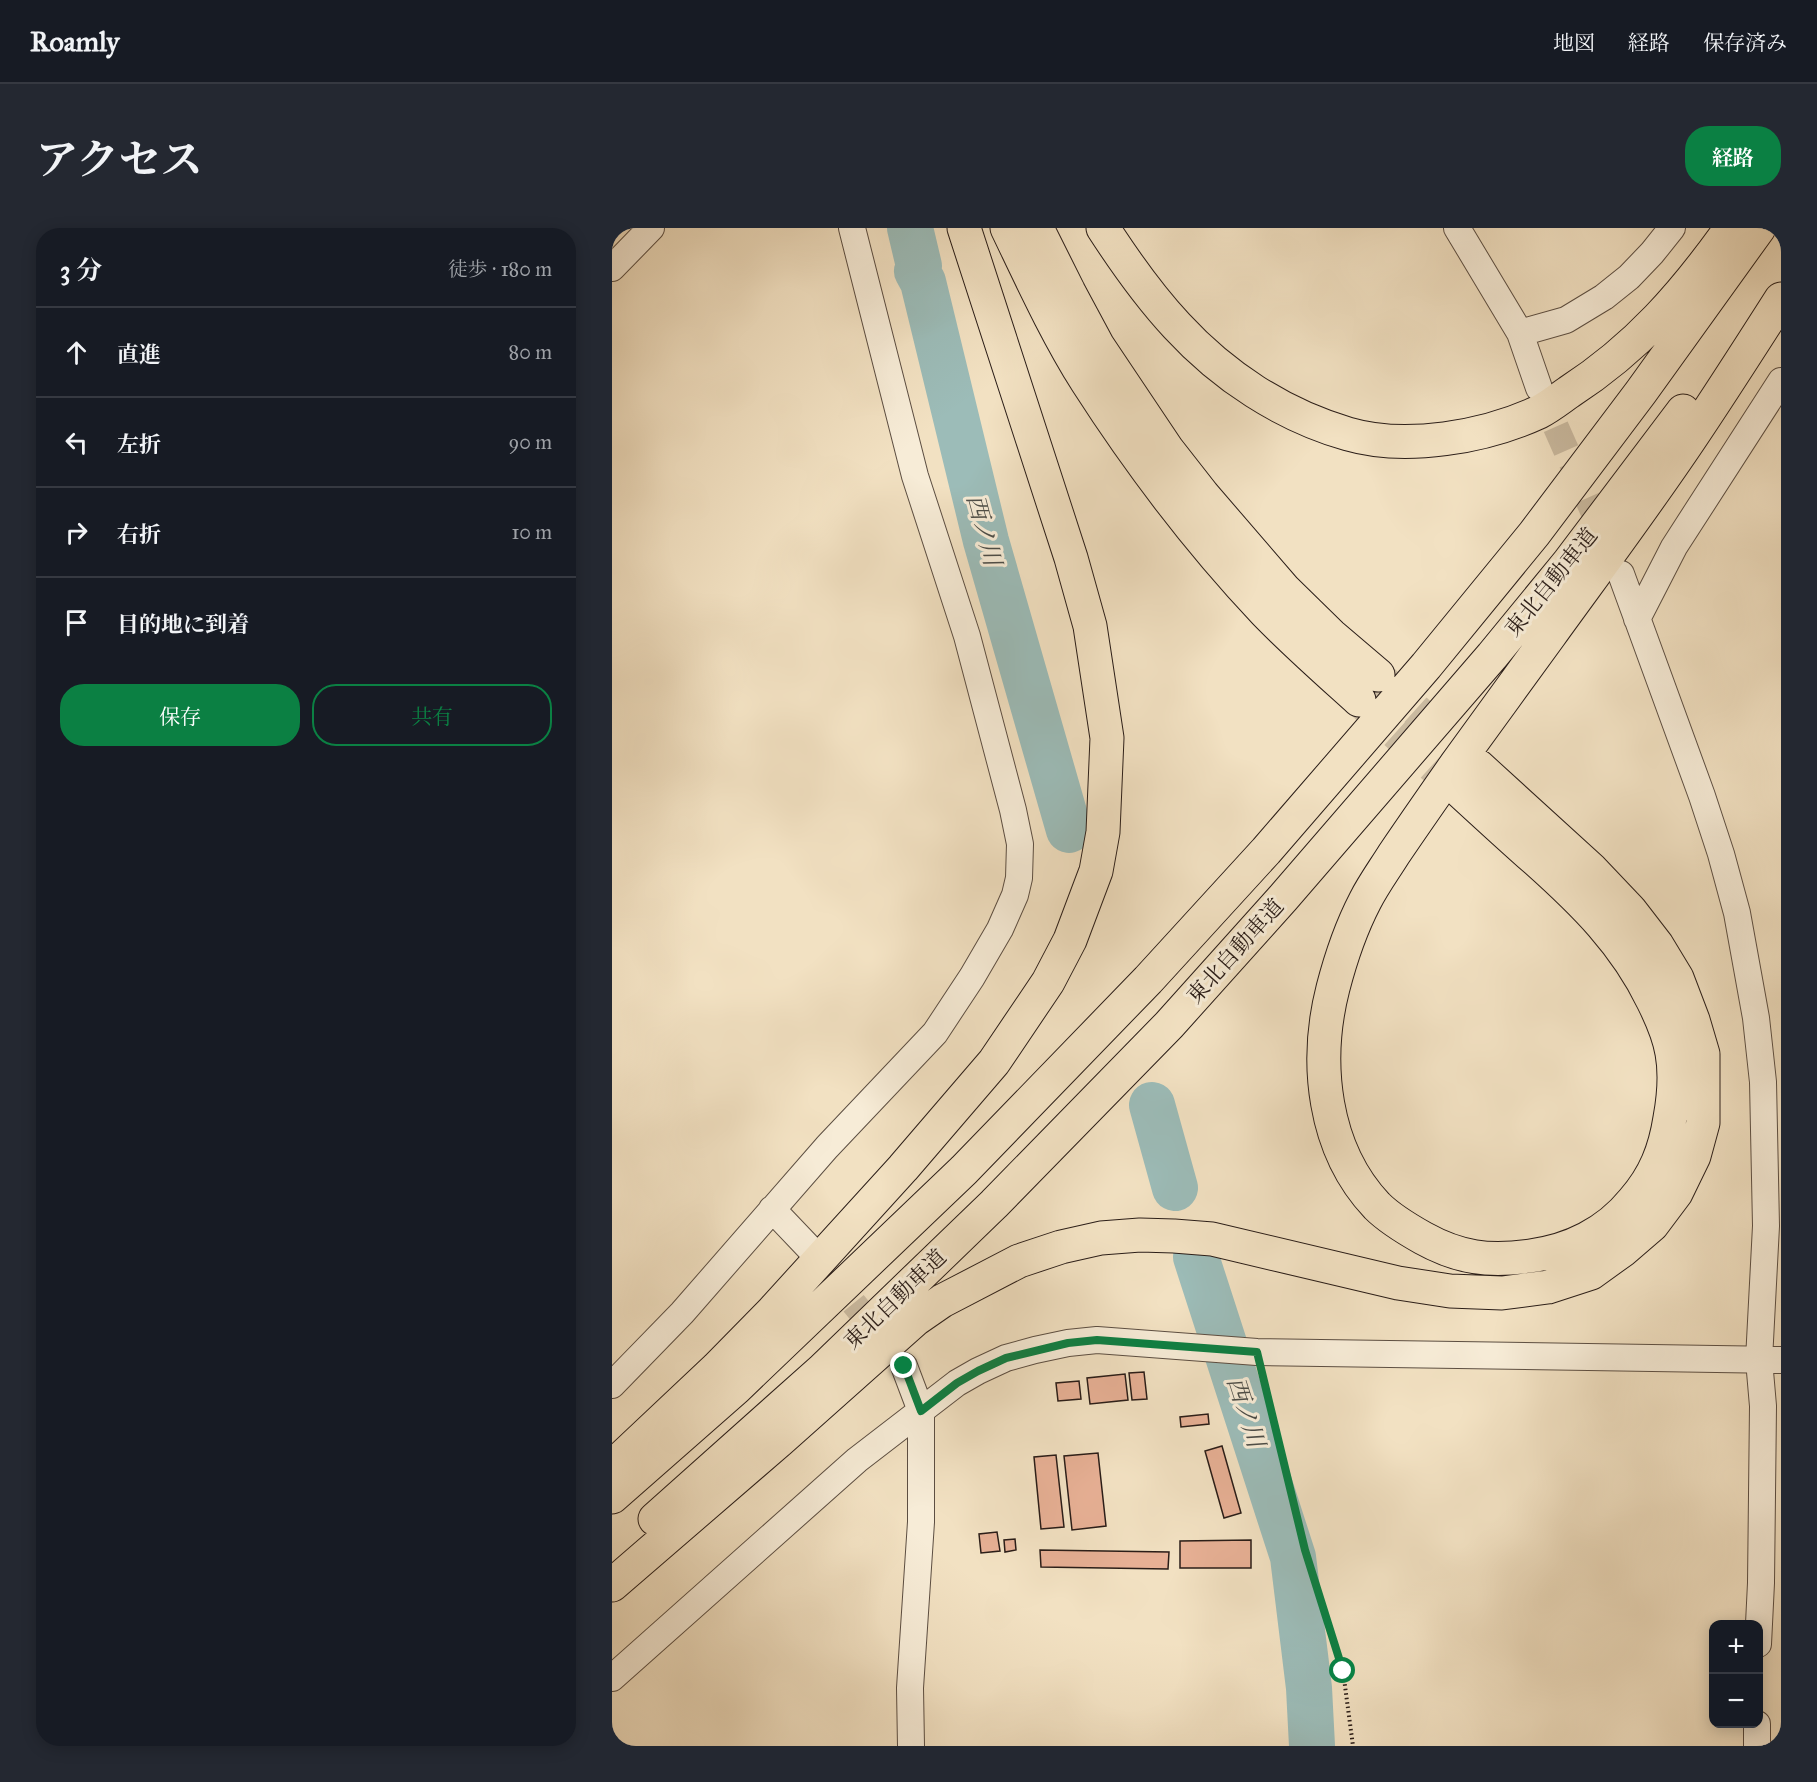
<!DOCTYPE html>
<html lang="ja">
<head>
<meta charset="utf-8">
<style>
  :root { --surface:#171b24; --page:#242831; --text:#f1f3f6; --muted:#9ea1a6; --line:#363941; --accent:#0b8043 }
  body { margin:0; font-family:"IM FELL Great Primer","Noto Serif JP",serif; background:var(--page); color:var(--text) }
  .controls { position:absolute; right:18px; bottom:18px; display:grid; overflow:hidden; border-radius:12px; box-shadow:0 3px 15px #0003 }
  .controls button { width:54px; height:54px; display:grid; place-items:center; padding:0; border:0; border-bottom:2px solid var(--line); background:var(--surface); color:var(--text); font:30px sans-serif }
  .stop { position:absolute; width:18px; height:18px; margin:-14px; border:4px solid #0b8043; border-radius:50%; background:#fff }
  .stop.end { background:#0b8043; border-color:#fff; box-shadow:0 2px 6px #0008 }
  .list { margin:0; padding:0; list-style:none }
  h2 { display:flex; justify-content:space-between; align-items:center; height:78px; margin:0; padding:0 24px; font-size:26px }
  h2 small { font-size:20px; font-weight:400; color:var(--muted) }
  .list li { display:grid; grid-template-columns:39px 1fr auto; gap:18px; align-items:center; box-sizing:border-box; height:90px; padding:0 24px; border-top:2px solid var(--line) }
  .list b { display:block; font-size:22px; white-space:nowrap }
  .list em { font-size:20px; font-style:normal; color:var(--muted) }
  .actions { display:flex; gap:12px; padding:18px 24px }
  .actions a { flex:1; padding:14px 0; border:2px solid var(--accent); border-radius:24px; text-align:center; font-size:21px; color:var(--accent) }
  .actions .main { background:var(--accent); color:#fff }
  .icon { flex:none; width:33px; height:33px; fill:none; stroke:currentColor; stroke-width:2; stroke-linecap:round; stroke-linejoin:round }
  .map { position:relative; flex:none; width:1169px; height:1518px; overflow:hidden; border-radius:24px }
  header { display:flex; align-items:center; gap:36px; box-sizing:border-box; height:84px; padding:0 30px; background:var(--surface); border-bottom:2px solid var(--line) }
  header strong { font-size:28px }
  nav { display:flex; gap:33px; margin-inline-start:auto; font-size:21px }
  .intro { display:flex; align-items:center; justify-content:space-between; box-sizing:border-box; height:144px; padding:0 36px }
  h1 { margin:0; font-size:42px }
  .button { padding:15px 27px; border-radius:24px; background:var(--accent); color:#fff; font-size:21px; font-weight:700 }
  main { display:flex; gap:36px; padding:0 36px }
  aside { flex:1; background:var(--surface); border-radius:24px; box-shadow:0 3px 15px #0003 }
  .map>svg:first-child { display:block }
  .lines { fill:none; stroke-linecap:round; stroke-linejoin:round }
  .river { stroke:#9cbcb8; stroke-width:46 }
  .building { fill:#e7b095; stroke:#2a1d18; stroke-width:1.5 }
  .street-tunnel { stroke:#cabaa0; stroke-width:26; stroke-dasharray:26 13; stroke-linecap:butt }
  .highway-tunnel { stroke:#cabaa0; stroke-width:33; stroke-dasharray:33 16; stroke-linecap:butt }
  .street-casing { stroke:#5c4e42; stroke-width:28 }
  .highway-casing { stroke:#2a1d18; stroke-width:35 }
  .path { stroke:#2a1d18; stroke-width:4; stroke-dasharray:1.5 3; stroke-linecap:butt }
  .street { stroke:#f7ecd7; stroke-width:26 }
  .highway { stroke:#f2e1c2; stroke-width:33 }
  .route { stroke:#0b8043; stroke-width:8 }
  .labels { text-anchor:middle; dominant-baseline:central; stroke-width:6; stroke-linejoin:round; paint-order:stroke }
  .street-label { font-size:22px; fill:#2a1d18; stroke:#f7ecd7 }
  .water-label { font-size:24px; font-style:italic; fill:#4c4d48; stroke:#f7ecd7 }
</style>
</head>
<body>
<header>
<strong>Roamly</strong>
<nav><a>地図</a><a>経路</a><a>保存済み</a></nav>
</header>
<div class="intro"><h1>アクセス</h1><a class="button">経路</a></div>
<main>
<aside>
<h2>3 分<small>徒歩 · 180 m</small></h2>
<ul class="list">
<li><svg class="icon" aria-label="ahead" viewBox="0 0 24 24"><path d="M12 20V5M6 11l6-6 6 6"/></svg><div><b>直進</b></div><em>80 m</em></li>
<li><svg class="icon" aria-label="left" viewBox="0 0 24 24"><path d="M17 20v-9H6M10 6l-5 5 5 5"/></svg><div><b>左折</b></div><em>90 m</em></li>
<li><svg class="icon" aria-label="right" viewBox="0 0 24 24"><path d="M7 20v-9h11M14 6l5 5-5 5"/></svg><div><b>右折</b></div><em>10 m</em></li>
<li><svg class="icon" aria-label="arrive" viewBox="0 0 24 24"><path d="M6 21V4h12l-3 4 3 4H6"/></svg><div><b>目的地に到着</b></div></li>
</ul>
<div class="actions"><a class="main">保存</a><a>共有</a></div>
</aside>
<div class="map">
<svg width="1169" height="1518" viewBox="0 0 1169 1518">
  <rect width="100%" height="100%" fill="#f2e1c2"/>
  <filter id="stains"><feTurbulence type="fractalNoise" baseFrequency=".00333" numOctaves="4"/><feColorMatrix values="0 0 0 0 .2 0 0 0 0 .09 0 0 0 0 .02 0 0 0 .5 -.17"/></filter>
  <radialGradient id="worn" r=".72"><stop offset=".6" stop-color="#630" stop-opacity="0"/><stop offset="1" stop-color="#630" stop-opacity=".3"/></radialGradient>
  <g class="lines">
    <path class="river" d="M 298,0 L 307,38 L 305,43 L 311,54 L 374,313 L 457,602
      M 540,877 L 563,960
      M 584,1029 L 681,1329 L 697,1460 L 700,1518"/>
  </g>
  <path class="building" d="M 532,1144 L 535,1171 L 520,1172 L 517,1145 Z
    M 513,1146 L 516,1172 L 478,1176 L 475,1150 Z
    M 467,1153 L 469,1171 L 446,1173 L 444,1155 Z
    M 596,1186 L 597,1196 L 569,1199 L 568,1189 Z
    M 610,1218 L 629,1285 L 612,1290 L 593,1223 Z
    M 486,1225 L 494,1298 L 460,1302 L 452,1228 Z
    M 444,1227 L 452,1299 L 429,1301 L 422,1229 Z
    M 385,1304 L 388,1323 L 369,1325 L 367,1306 Z
    M 403,1311 L 404,1322 L 393,1324 L 392,1312 Z
    M 639,1312 L 639,1340 L 568,1340 L 568,1313 Z
    M 428,1322 L 557,1324 L 556,1341 L 429,1339 Z"/>
  <g class="lines">
    <path class="street-tunnel" d="M 928,163 L 992,308
      M 217,1045 L 270,1110"/>
    <path class="highway-tunnel" d="M 767,449 L 866,538
      M 747,472 L 848,563"/>
    <g class="street-casing">
      <path id="street" d="M 845,0 L 908,105 L 927,160
        M 0,40 L 39,0
        M 908,105 L 954,92 L 992,69 L 1017,49 L 1040,25 L 1060,0
        M 1009,346 L 1090,568 L 1109,626 L 1125,685 L 1144,790 L 1151,854 L 1154,998 L 1147,1132 L 1151,1178 L 1149,1355 L 1146,1416
        M 1025,391 L 1062,319 L 1169,153
        M 160,981 L 201,1024
        M 292,1138 L 309,1183 L 309,1294 L 298,1460 L 299,1518
        M 0,1157 L 70,1085 L 215,919 L 323,805 L 360,749 L 388,701 L 403,667 L 407,650 L 408,616 L 401,582 L 355,408 L 303,248 L 240,0
        M 0,1450 L 245,1232 L 345,1155 L 366,1143 L 394,1130 L 423,1122 L 456,1115 L 485,1112 L 645,1124 L 1169,1132
        M 1145,1518 L 1145,1496"/>
    </g>
    <g class="highway-casing">
      <path id="highway" d="M 395,0 C 420,52 444,105 475,154 C 527,235 587,314 653,384 C 683,415 715,443 747,472
        M 425,0 L 457,64 L 486,118 L 555,221 L 591,267 L 672,361 L 719,407 L 766,447
        M 491,0 C 513,34 537,68 565,98 C 611,148 670,187 736,206 C 794,223 873,209 927,184 C 937,179 947,171 957,164 C 1025,120 1072,66 1119,0
        M 848,563 C 873,586 898,609 924,632 C 971,674 1013,715 1041,773 C 1049,789 1057,807 1060,825 C 1064,847 1062,868 1058,890 C 1053,922 1043,948 1021,973 C 995,1005 958,1023 918,1028 C 877,1034 847,1030 811,1010 C 795,1001 778,991 765,978 C 711,921 702,834 721,760 C 728,733 740,698 753,673 C 761,657 772,642 782,626 C 803,595 824,565 845,535 C 876,492 907,450 938,407 C 985,342 1033,278 1078,211 C 1109,165 1139,118 1169,71
        M 0,1239 L 105,1140 L 160,1084 L 291,940 L 382,834 L 436,754 L 458,712 L 484,643 L 491,604 L 495,510 L 478,398 L 459,330 L 352,0
        M 0,1269 L 124,1160 L 352,942 L 536,752 L 654,623 L 814,438 L 922,306 L 1029,164 L 1147,0
        M 43,1291 L 210,1142 L 382,976 L 557,797 L 671,670 L 880,428 L 957,334 L 1071,183
        M 0,1357 L 168,1212 L 304,1091 L 330,1073 L 407,1033 L 449,1019 L 489,1010 L 528,1007 L 562,1008 L 600,1011 L 786,1055 L 838,1063 L 890,1065 L 936,1059 L 979,1045 L 1011,1022 L 1040,997 L 1064,965 L 1082,928 L 1091,895 L 1091,826 L 1081,792 L 1065,750 L 1045,717 L 1018,682 L 980,642 L 866,538"/>
    </g>
    <path class="path" d="M 650,1148 L 693,1322 L 731,1443 L 741,1518"/>
    <use href="#street" class="street"/>
    <use href="#highway" class="highway"/>
  </g>
  <g class="lines">
    <path class="route" d="M 292,1138 L 309,1183 L 345,1155 L 366,1143 L 394,1130 L 456,1115 L 485,1112 L 645,1124 L 693,1322 L 731,1443"/>
  </g>
  <g class="labels">
    <g class="street-label">
      <text transform="translate(939 354) rotate(-51)">東北自動車道</text>
      <text transform="translate(623 723) rotate(-48)">東北自動車道</text>
      <text transform="translate(283 1071) rotate(-44)">東北自動車道</text>
    </g>
    <g class="water-label">
      <text transform="translate(372 302) rotate(75)">西ノ川</text>
      <text transform="translate(634 1184) rotate(72)">西ノ川</text>
    </g>
  </g>
  <rect width="100%" height="100%" filter="url(#stains)"/>
  <rect width="100%" height="100%" fill="url(#worn)"/>
</svg>
<div class="controls">
<button>+</button>
<button>−</button>
</div>
<div class="stop" style="left:731px;top:1443px"></div>
<div class="stop end" style="left:292px;top:1138px"></div>
</div>
</main>
</body>
</html>
